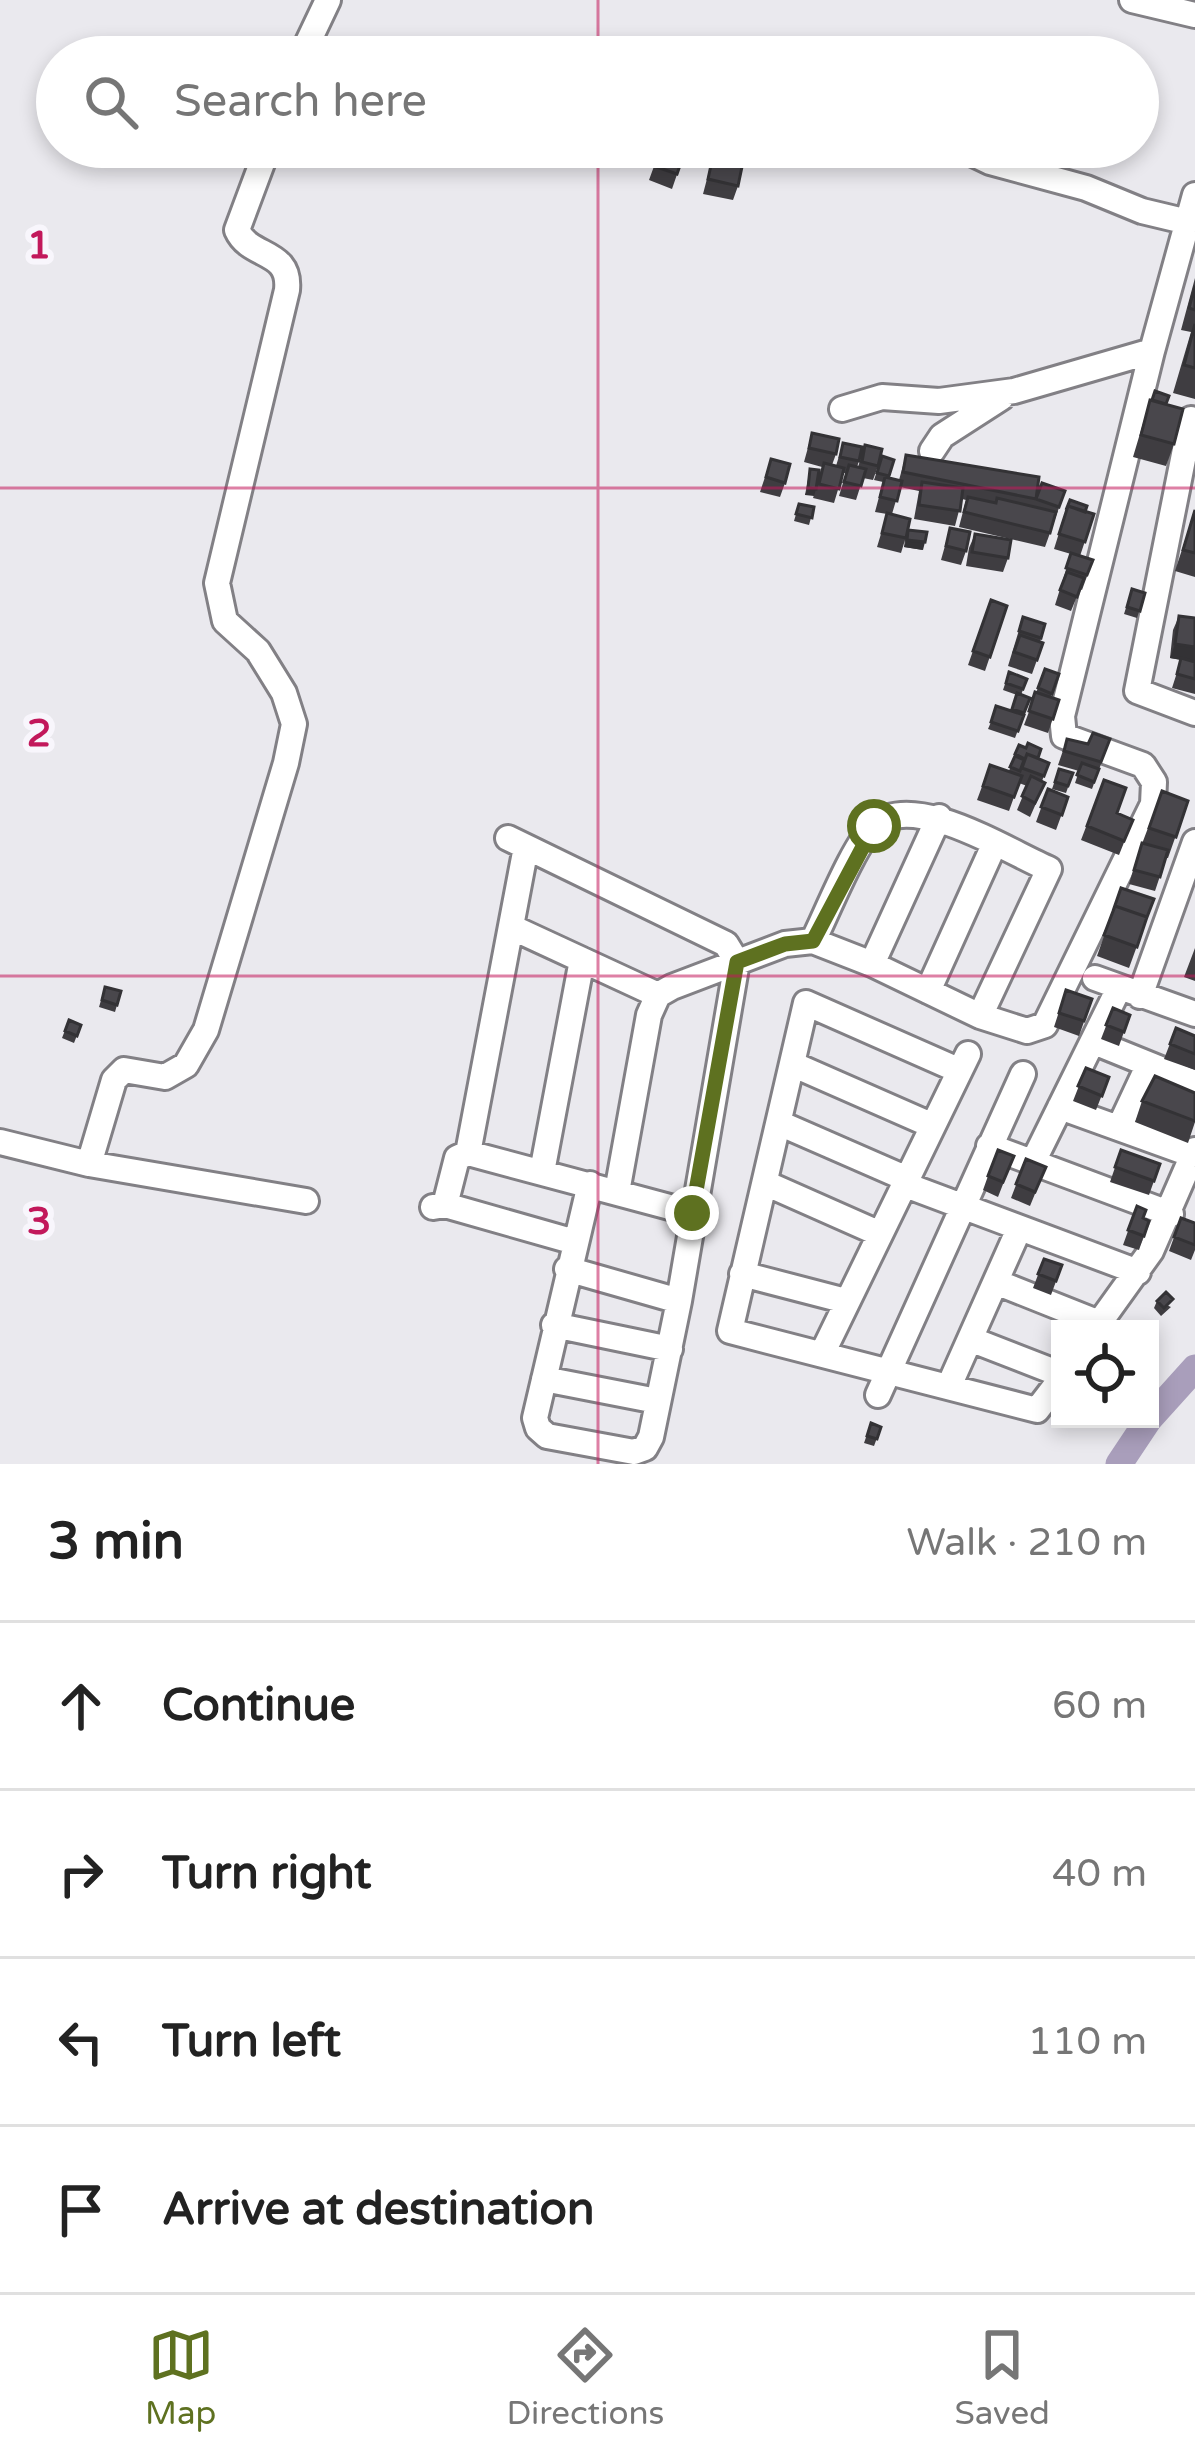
<!DOCTYPE html>
<html lang="en">
<head>
<meta charset="utf-8">
<style>
  :root { --surface:#fff; --page:#f2f2f2; --text:#222; --muted:#767676; --line:#e0e0e0; --accent:#5e7120 }
  body { margin:0; font-family:"Varela Round",sans-serif; background:var(--page); color:var(--text) }
  .controls { position:absolute; right:36px; bottom:36px; display:grid; overflow:hidden; border-radius:0px; box-shadow:0 6px 18px #0003 }
  .controls button { width:108px; height:108px; display:grid; place-items:center; padding:0; border:0; border-bottom:3px solid var(--line); background:var(--surface); color:var(--text); font:60px sans-serif }
  .stop { position:absolute; width:36px; height:36px; margin:-27px; border:9px solid #5e7120; border-radius:50%; background:#fff }
  .stop.end { background:#5e7120; border-color:#fff; box-shadow:0 3px 12px #0008 }
  .list { margin:0; padding:0; list-style:none }
  h2 { display:flex; justify-content:space-between; align-items:center; height:156px; margin:0; padding:0 48px; font-size:51px }
  h2 small { font-size:39px; font-weight:400; color:var(--muted) }
  .list li { display:grid; grid-template-columns:78px 1fr auto; gap:36px; align-items:center; box-sizing:border-box; height:168px; padding:0 48px; border-top:3px solid var(--line) }
  .list b { display:block; font-size:45px; white-space:nowrap }
  .list em { font-size:39px; font-style:normal; color:var(--muted) }
  .icon { flex:none; width:66px; height:66px; fill:none; stroke:currentColor; stroke-width:2; stroke-linecap:round; stroke-linejoin:round }
  .map { position:relative; flex:none; width:1195px; height:1464px; overflow:hidden }
  .search { position:absolute; background:var(--surface); box-shadow:0 6px 18px #0003; left:36px; right:36px; top:36px; height:132px; display:flex; align-items:center; gap:30px; box-sizing:border-box; padding:0 42px; border-radius:66px; color:var(--muted); font-size:45px }
  .sheet { height:828px; background:var(--surface) }
  nav { display:flex; justify-content:space-around; align-items:center; box-sizing:border-box; height:168px; border-top:3px solid var(--line); background:var(--surface); font-size:33px; color:var(--muted) }
  nav a { display:grid; justify-items:center; gap:6px }
  nav .on { color:var(--accent) }
  .map>svg:first-child { display:block }
  .lines { fill:none; stroke-linecap:round; stroke-linejoin:round }
  .river { stroke:#a99ebb; stroke-width:27 }
  .minor-casing { stroke:#828085; stroke-width:30 }
  .minor { stroke:#fff; stroke-width:24 }
  .wall { fill:#3f3d41 }
  .shaded-wall { fill:#333235 }
  .building { fill:#49474c; stroke:#333235; stroke-width:3 }
  .route { stroke:#5e7120; stroke-width:15 }
  .grid { fill:none; stroke:#c2185b; stroke-width:3; stroke-opacity:0.55 }
  .grid-label { font-size:39px; text-anchor:middle; font-weight:bold; fill:#c2185b; stroke:#f8f6fc; stroke-width:12; stroke-linejoin:round; paint-order:stroke }
</style>
</head>
<body>
<div class="map">
<svg width="1195" height="1464" viewBox="0 0 1195 1464">
  <rect width="100%" height="100%" fill="#eae9ee"/>
  <g class="lines">
    <path class="river" d="M 1150,1418 L 1195,1368
      M 1119,1464 L 1149,1419"/>
    <g class="minor-casing">
      <path id="minor" d="M 1132,0 L 1195,15
        M 301,57 L 328,0
        M 944,147 L 965,150 L 990,162 L 1086,188 L 1142,211 L 1188,222
        M 842,409 L 882,397 L 939,401 L 1014,391 L 1152,351
        M 1191,419 L 1137,691 L 1195,713
        M 932,451 L 942,436 L 1001,398
        M 508,838 L 726,944 L 737,962 L 679,1301 L 651,1437 L 645,1448 L 634,1452 L 547,1436 L 538,1428 L 535,1418 L 590,1184
        M 511,927 L 658,995
        M 813,941 C 827,913 854,844 875,825 C 914,791 1007,851 1049,869 L 980,1016
        M 872,964 L 939,817
        M 1095,978 L 1195,1014
        M 928,991 L 994,845
        M 1140,996 L 1195,842
        M 1094,1042 L 1195,1083
        M 792,1064 L 931,1125
        M 958,1070 L 806,1003 L 730,1331 L 1037,1410 L 1060,1380
        M 1060,1107 L 1193,1155
        M 779,1123 L 905,1178
        M 1119,1128 L 1148,1066
        M 0,1142 L 89,1164 L 114,1080 L 124,1070 L 165,1077 L 186,1065 L 206,1030 L 286,763 L 294,724 L 284,693 L 258,651 L 225,621 L 217,583 L 287,290 C 291,249 250,259 237,230 L 268,147
        M 989,1146 L 1171,1214
        M 468,1153 L 526,847
        M 1033,1162 L 1119,988
        M 89,1164 L 306,1201
        M 542,1172 L 582,960
        M 765,1183 L 878,1233
        M 903,1184 L 1138,1272
        M 617,1192 L 649,1015 L 658,995 L 672,987 L 785,944 L 813,941 L 872,964 L 980,1016 L 1027,1031 L 1045,1025 L 1153,804 L 1154,782 L 1143,765 L 1064,736 L 1062,716 L 1152,351 L 1195,195
        M 445,1205 L 457,1158 L 468,1153 L 692,1213
        M 433,1207 L 445,1205 L 575,1242
        M 567,1269 L 679,1301
        M 742,1274 L 846,1301
        M 996,1282 L 1099,1323
        M 554,1325 L 670,1349
        M 1095,1329 L 1151,1251 L 1195,1150
        M 970,1339 L 1060,1374
        M 822,1354 L 968,1054
        M 544,1379 L 657,1401
        M 949,1386 L 1019,1229
        M 878,1395 L 1023,1074"/>
    </g>
    <use href="#minor" class="minor"/>
  </g>
  <path class="wall" d="M 661,147 L 685,151 L 672,189 L 649,180 Z
    M 713,156 L 738,186 L 733,200 L 703,194 Z
    M 1195,278 L 1195,399 L 1173,393 L 1191,332 L 1181,330 Z
    M 1150,400 L 1166,404 L 1174,444 L 1166,466 L 1133,457 Z
    M 812,433 L 836,454 L 832,465 L 836,466 L 843,443 L 859,461 L 857,467 L 858,467 L 865,445 L 878,466 L 873,480 L 863,478 L 856,500 L 839,496 L 846,473 L 843,473 L 834,503 L 813,498 L 814,495 L 805,495 L 810,469 L 817,482 L 822,467 L 804,462 Z
    M 906,455 L 1036,499 L 1033,507 L 1042,483 L 1065,491 L 1045,547 L 959,527 L 966,500 L 962,499 L 955,526 L 914,519 L 919,491 L 900,487 L 892,514 L 923,550 L 904,547 L 905,540 L 901,553 L 877,547 L 887,514 L 875,512 L 883,482 L 874,480 L 882,456 L 889,478 L 899,480 Z
    M 771,459 L 785,483 L 780,497 L 760,492 Z
    M 799,504 L 814,507 L 809,525 L 794,521 Z
    M 1195,510 L 1195,577 L 1175,571 Z
    M 1085,512 L 1094,514 L 1080,556 L 1093,560 L 1082,590 L 1080,589 L 1071,611 L 1055,605 L 1071,554 L 1054,549 L 1064,517 Z
    M 950,528 L 966,551 L 961,565 L 941,560 Z
    M 975,534 L 1008,558 L 1003,572 L 966,566 L 969,548 Z
    M 1132,589 L 1145,593 L 1137,618 L 1124,614 Z
    M 991,600 L 1007,606 L 985,671 L 968,665 Z
    M 1179,616 L 1195,662 L 1195,694 L 1172,688 L 1181,660 L 1170,658 L 1173,630 Z
    M 1023,617 L 1045,624 L 1040,642 L 1043,643 L 1032,674 L 1008,666 Z
    M 1045,669 L 1059,674 L 1051,697 L 1059,700 L 1048,733 L 1024,725 Z
    M 1009,672 L 1027,679 L 1021,695 L 1030,698 L 1015,738 L 988,729 L 991,722 L 1011,711 L 1017,695 L 1003,690 Z
    M 1067,739 L 1088,744 L 1110,739 L 1092,789 L 1075,783 L 1079,771 L 1058,765 Z
    M 1019,745 L 1038,758 L 1049,763 L 1042,781 L 1045,783 L 1030,817 L 1017,810 L 1027,786 L 1019,783 L 1009,811 L 977,800 L 990,765 L 1009,771 Z
    M 1059,769 L 1073,773 L 1066,793 L 1052,789 Z
    M 1104,780 L 1117,813 L 1133,820 L 1119,855 L 1081,840 Z
    M 1048,789 L 1068,797 L 1056,830 L 1036,822 Z
    M 1162,791 L 1188,801 L 1168,858 L 1166,858 L 1155,891 L 1129,884 L 1137,857 Z
    M 1121,888 L 1154,899 L 1129,968 L 1097,956 Z
    M 1195,948 L 1195,981 L 1184,977 Z
    M 105,987 L 121,991 L 115,1012 L 99,1007 Z
    M 1066,990 L 1092,999 L 1079,1036 L 1054,1027 Z
    M 1113,1008 L 1130,1015 L 1119,1046 L 1101,1039 Z
    M 69,1020 L 81,1025 L 74,1043 L 62,1038 Z
    M 1176,1028 L 1195,1036 L 1195,1070 L 1164,1059 Z
    M 1086,1068 L 1109,1077 L 1096,1110 L 1073,1101 Z
    M 1171,1083 L 1195,1093 L 1195,1122 L 1188,1143 L 1135,1122 L 1142,1101 Z
    M 1121,1150 L 1160,1164 L 1149,1195 L 1110,1182 Z
    M 1014,1156 L 998,1197 L 983,1190 L 988,1176 Z
    M 1026,1159 L 1046,1167 L 1030,1206 L 1011,1198 Z
    M 1137,1206 L 1143,1218 L 1149,1221 L 1139,1250 L 1123,1245 Z
    M 1181,1218 L 1195,1223 L 1195,1250 L 1191,1260 L 1169,1251 Z
    M 1044,1259 L 1062,1265 L 1051,1295 L 1033,1288 Z
    M 1157,1301 L 1171,1307 L 1161,1316 L 1154,1308 Z
    M 871,1423 L 881,1427 L 874,1446 L 864,1443 Z"/>
  <path class="shaded-wall" d="M 808,488 L 816,489 L 814,496 L 805,495 Z
    M 907,540 L 925,542 L 923,550 L 904,547 Z
    M 1175,644 L 1195,647 L 1195,662 L 1170,658 Z"/>
  <path class="building" d="M 661,147 L 674,147 L 685,151 L 677,174 L 654,166 Z
    M 713,156 L 743,162 L 738,186 L 708,179 Z
    M 1195,286 L 1195,310 L 1189,308 Z
    M 1195,324 L 1195,368 L 1184,365 Z
    M 1155,391 L 1169,396 L 1166,404 L 1152,400 Z
    M 1150,400 L 1183,409 L 1174,444 L 1141,435 Z
    M 812,433 L 839,439 L 836,454 L 809,448 Z
    M 843,443 L 862,447 L 859,461 L 840,457 Z
    M 865,445 L 882,449 L 878,466 L 862,462 Z
    M 906,455 L 1039,477 L 1036,499 L 903,472 Z
    M 882,456 L 894,460 L 889,476 L 877,473 Z
    M 771,459 L 790,464 L 785,483 L 766,477 Z
    M 824,463 L 844,468 L 839,489 L 819,484 Z
    M 849,465 L 866,469 L 861,486 L 844,482 Z
    M 810,469 L 819,470 L 816,489 L 808,488 Z
    M 885,477 L 902,481 L 897,501 L 880,497 Z
    M 922,482 L 963,488 L 960,511 L 919,505 Z
    M 1042,483 L 1065,491 L 1059,507 L 1036,499 Z
    M 968,497 L 996,503 L 997,498 L 1056,512 L 1050,533 L 964,512 Z
    M 1070,500 L 1087,506 L 1085,512 L 1068,506 L 1066,510 Z
    M 799,504 L 814,507 L 812,518 L 796,514 Z
    M 1068,506 L 1094,514 L 1085,542 L 1059,534 Z
    M 1195,510 L 1195,553 L 1183,550 Z
    M 887,513 L 910,519 L 906,538 L 882,533 Z
    M 950,528 L 970,532 L 966,551 L 946,546 Z
    M 908,530 L 927,532 L 925,542 L 907,540 Z
    M 975,534 L 1011,540 L 1008,558 L 972,552 Z
    M 1071,553 L 1093,560 L 1087,575 L 1066,568 Z
    M 1067,572 L 1084,578 L 1077,597 L 1060,590 Z
    M 1132,589 L 1145,593 L 1140,611 L 1127,607 Z
    M 991,600 L 1007,606 L 990,657 L 973,651 Z
    M 1179,616 L 1195,618 L 1195,647 L 1175,644 Z
    M 1023,617 L 1045,624 L 1041,638 L 1019,631 Z
    M 1020,635 L 1043,643 L 1037,660 L 1014,652 Z
    M 1181,658 L 1195,662 L 1195,679 L 1177,674 Z
    M 1045,669 L 1059,674 L 1052,694 L 1038,688 Z
    M 1009,672 L 1027,679 L 1023,689 L 1006,683 Z
    M 1035,692 L 1059,700 L 1053,719 L 1029,711 Z
    M 1017,693 L 1030,698 L 1024,713 L 1012,709 Z
    M 996,706 L 1024,715 L 1018,731 L 991,722 Z
    M 1093,733 L 1110,739 L 1101,762 L 1064,751 L 1067,739 L 1088,744 Z
    M 1028,743 L 1041,749 L 1038,758 L 1027,754 L 1025,759 L 1015,754 L 1019,745 L 1026,748 Z
    M 1027,754 L 1049,763 L 1044,776 L 1022,768 Z
    M 1015,756 L 1024,760 L 1020,771 L 1010,767 Z
    M 1082,763 L 1099,769 L 1094,782 L 1077,775 Z
    M 990,765 L 1022,776 L 1014,797 L 983,786 Z
    M 1059,769 L 1073,773 L 1068,786 L 1055,782 Z
    M 1031,776 L 1045,783 L 1035,803 L 1022,796 Z
    M 1104,780 L 1126,788 L 1117,813 L 1133,820 L 1124,841 L 1087,826 Z
    M 1048,789 L 1068,797 L 1062,815 L 1041,807 Z
    M 1162,791 L 1188,801 L 1176,837 L 1149,828 Z
    M 1142,843 L 1168,850 L 1160,877 L 1134,870 Z
    M 1121,888 L 1154,899 L 1147,917 L 1115,906 L 1113,911 Z
    M 1115,906 L 1147,917 L 1137,947 L 1104,935 Z
    M 105,987 L 121,991 L 117,1005 L 102,1000 Z
    M 1066,990 L 1092,999 L 1084,1021 L 1059,1013 Z
    M 1113,1008 L 1130,1015 L 1124,1032 L 1106,1025 Z
    M 69,1020 L 81,1025 L 77,1036 L 65,1031 Z
    M 1176,1028 L 1195,1036 L 1195,1054 L 1170,1044 Z
    M 1086,1068 L 1109,1077 L 1102,1096 L 1078,1086 Z
    M 1155,1076 L 1195,1093 L 1195,1121 L 1142,1101 Z
    M 998,1150 L 1014,1156 L 1003,1182 L 988,1176 Z
    M 1121,1150 L 1160,1164 L 1154,1181 L 1115,1167 Z
    M 1026,1159 L 1046,1167 L 1035,1192 L 1016,1184 Z
    M 1137,1206 L 1146,1210 L 1143,1218 L 1149,1221 L 1144,1236 L 1128,1230 Z
    M 1181,1218 L 1195,1223 L 1195,1245 L 1174,1237 Z
    M 1044,1259 L 1062,1265 L 1056,1281 L 1038,1274 Z
    M 1166,1292 L 1173,1299 L 1164,1308 L 1157,1301 Z
    M 871,1423 L 881,1427 L 877,1439 L 867,1436 Z"/>
  <g class="lines">
    <path class="route" d="M 692,1213 L 737,962 L 785,944 L 813,941 L 874,826"/>
  </g>
  <path class="grid" d="M 598,0 L 598,57M 598,147 L 598,1464M 0,488 L 1195,488M 0,976 L 1195,976"/>
  <g class="grid-label">
    <text x="39" y="258">1</text>
    <text x="39" y="746">2</text>
    <text x="39" y="1234">3</text>
  </g>
</svg>
<div class="controls">
<button><svg class="icon" aria-label="locate" viewBox="0 0 24 24"><circle cx="12" cy="12" r="6"/><path d="M12 2v4M12 18v4M2 12h4M18 12h4"/></svg></button>
</div>
<div class="stop" style="left:874px;top:826px"></div>
<div class="stop end" style="left:692px;top:1213px"></div>
<div class="search"><svg class="icon" aria-label="search" viewBox="0 0 24 24"><circle cx="10" cy="10" r="6"/><path d="M15 15l6 6"/></svg>Search here</div>
</div>
<section class="sheet">
<h2>3 min<small>Walk · 210 m</small></h2>
<ul class="list">
<li><svg class="icon" aria-label="ahead" viewBox="0 0 24 24"><path d="M12 20V5M6 11l6-6 6 6"/></svg><div><b>Continue</b></div><em>60 m</em></li>
<li><svg class="icon" aria-label="right" viewBox="0 0 24 24"><path d="M7 20v-9h11M14 6l5 5-5 5"/></svg><div><b>Turn right</b></div><em>40 m</em></li>
<li><svg class="icon" aria-label="left" viewBox="0 0 24 24"><path d="M17 20v-9H6M10 6l-5 5 5 5"/></svg><div><b>Turn left</b></div><em>110 m</em></li>
<li><svg class="icon" aria-label="arrive" viewBox="0 0 24 24"><path d="M6 21V4h12l-3 4 3 4H6"/></svg><div><b>Arrive at destination</b></div></li>
</ul>
</section>
<nav>
<a class="on"><svg class="icon" aria-label="map" viewBox="0 0 24 24"><path d="M3 6l6-2 6 2 6-2v14l-6 2-6-2-6 2zM9 4v14M15 6v14"/></svg>Map</a>
<a><svg class="icon" aria-label="directions" viewBox="0 0 24 24"><path d="M12 3l9 9-9 9-9-9zM9 14v-3h6M13 9l2 2-2 2"/></svg>Directions</a>
<a><svg class="icon" aria-label="saved" viewBox="0 0 24 24"><path d="M7 4h10v16l-5-4-5 4z"/></svg>Saved</a>
</nav>
</body>
</html>
